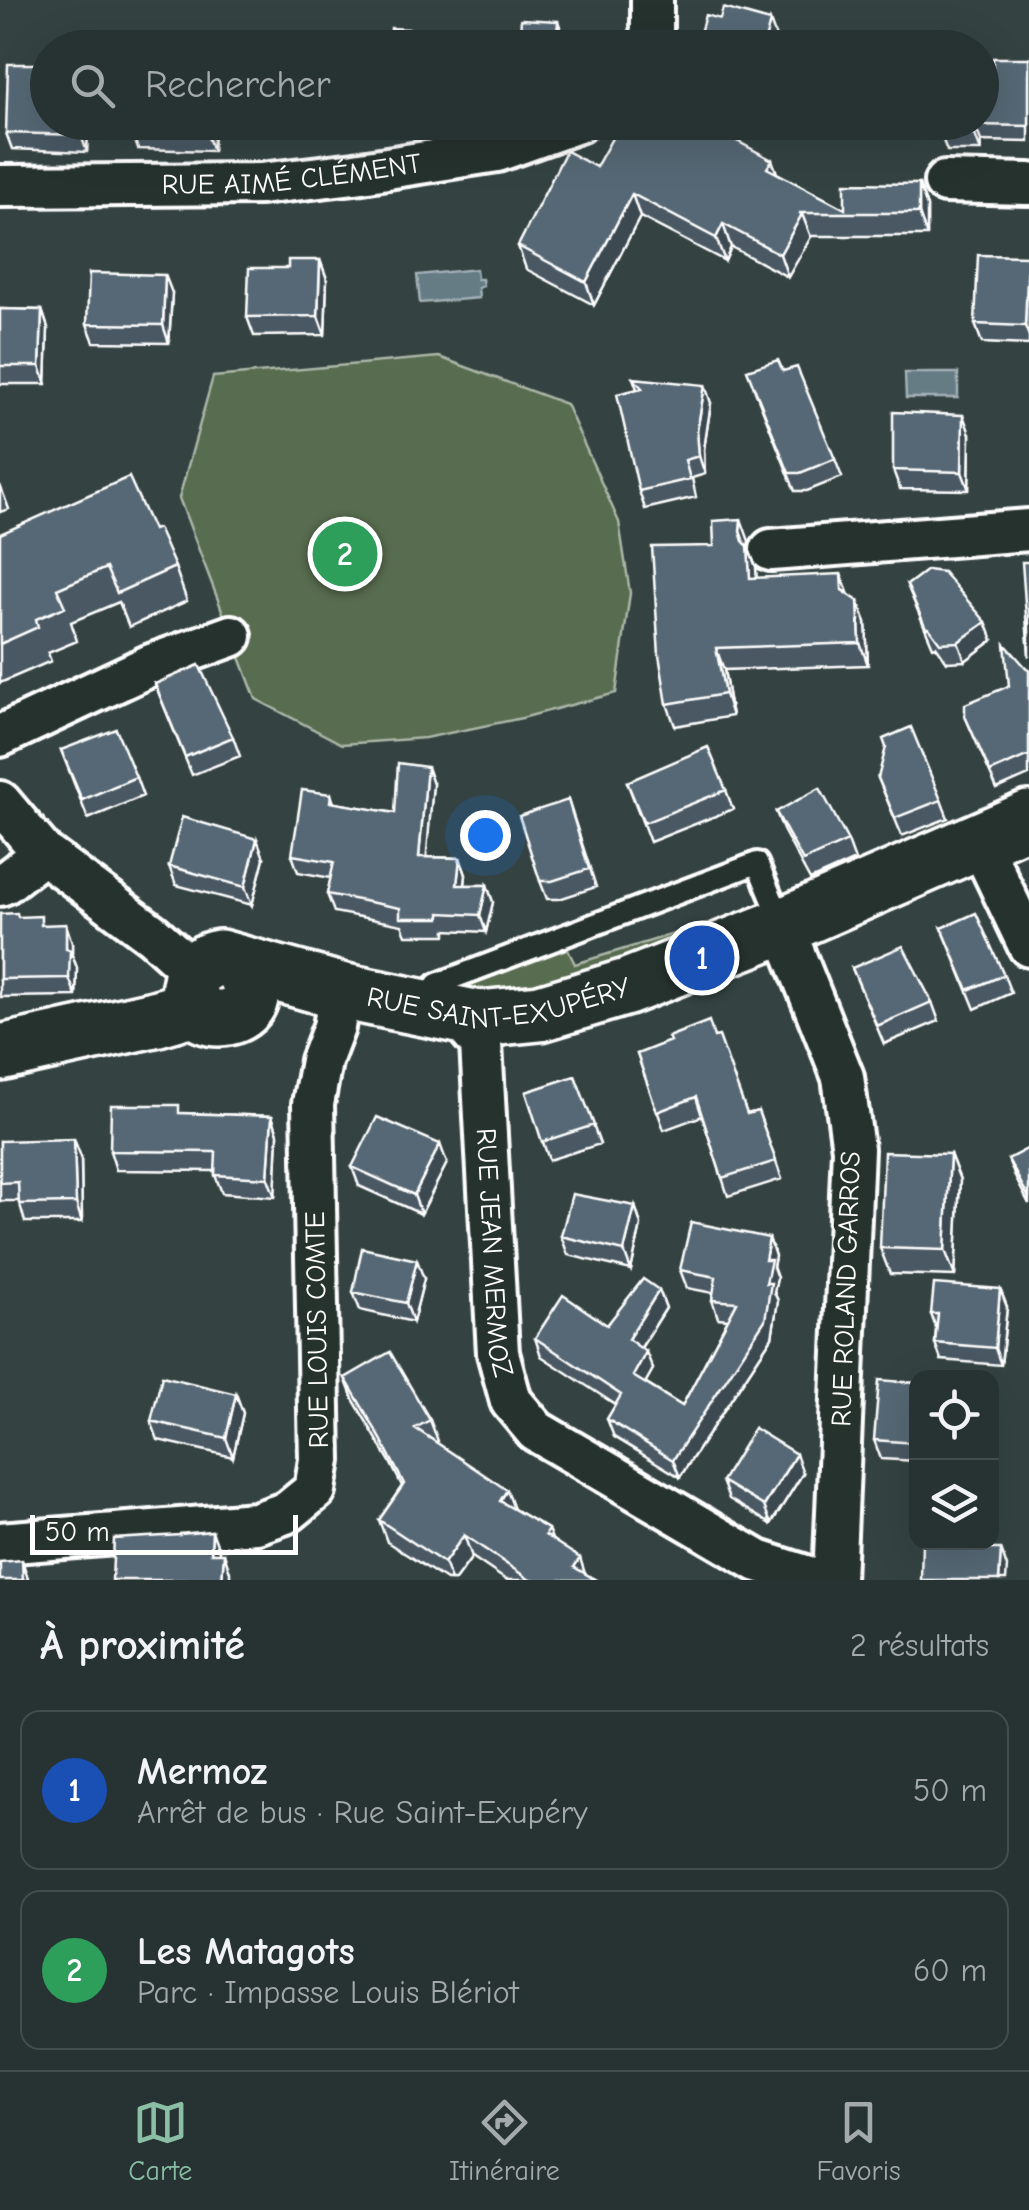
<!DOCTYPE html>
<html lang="fr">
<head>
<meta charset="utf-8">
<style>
  :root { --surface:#273232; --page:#333e3e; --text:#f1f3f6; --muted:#a4aaac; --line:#434d4d; --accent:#8abfa5 }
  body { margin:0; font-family:"Comic Neue",sans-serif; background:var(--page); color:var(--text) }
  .controls { position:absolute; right:30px; bottom:30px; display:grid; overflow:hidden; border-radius:20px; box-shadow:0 10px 40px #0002 }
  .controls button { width:90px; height:90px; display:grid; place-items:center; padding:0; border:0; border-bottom:2px solid var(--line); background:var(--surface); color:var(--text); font:50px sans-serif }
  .scale { position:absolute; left:30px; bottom:25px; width:268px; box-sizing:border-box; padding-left:10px; border:5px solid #fff; border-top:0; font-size:28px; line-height:35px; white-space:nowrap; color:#fff; -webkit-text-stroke:8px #26332d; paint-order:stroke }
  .you { position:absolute; left:485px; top:835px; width:35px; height:35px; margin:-25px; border:8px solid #fff; border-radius:50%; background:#1a73e8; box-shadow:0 0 0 15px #1a73e833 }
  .badge { display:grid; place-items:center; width:65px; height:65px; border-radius:50%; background:var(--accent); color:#fff; font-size:32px; font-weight:700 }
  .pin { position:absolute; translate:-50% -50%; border:5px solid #fff; box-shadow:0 2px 10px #0006 }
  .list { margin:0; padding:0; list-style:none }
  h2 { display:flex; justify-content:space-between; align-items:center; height:130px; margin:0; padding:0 40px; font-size:42px }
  h2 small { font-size:32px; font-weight:400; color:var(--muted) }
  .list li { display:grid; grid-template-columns:65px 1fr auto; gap:30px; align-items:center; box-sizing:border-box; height:160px; margin:0 20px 20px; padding:0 20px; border:2px solid var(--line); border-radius:20px }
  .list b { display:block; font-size:38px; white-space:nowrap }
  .list p { margin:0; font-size:32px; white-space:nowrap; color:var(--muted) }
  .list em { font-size:32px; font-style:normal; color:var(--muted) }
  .icon { flex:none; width:55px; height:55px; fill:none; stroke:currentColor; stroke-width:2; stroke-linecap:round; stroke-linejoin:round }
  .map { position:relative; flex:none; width:1029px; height:1580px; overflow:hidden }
  .search { position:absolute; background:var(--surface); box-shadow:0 10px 40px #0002; left:30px; right:30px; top:30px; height:110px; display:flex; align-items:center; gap:25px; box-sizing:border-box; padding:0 35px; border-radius:55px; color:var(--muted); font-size:38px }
  .sheet { height:490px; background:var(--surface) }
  nav { display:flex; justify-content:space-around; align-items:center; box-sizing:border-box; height:140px; border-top:2px solid var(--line); background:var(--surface); font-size:28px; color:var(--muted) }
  nav a { display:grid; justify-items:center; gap:5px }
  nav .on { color:var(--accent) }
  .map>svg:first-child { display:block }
  .green { fill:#586c50; stroke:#acb6a8; stroke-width:2.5 }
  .water { fill:#657b85; stroke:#a3b0b6; stroke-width:2.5 }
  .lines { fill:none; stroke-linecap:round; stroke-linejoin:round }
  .service-casing { stroke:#fff; stroke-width:28 }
  .minor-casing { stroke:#fff; stroke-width:48 }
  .secondary-casing { stroke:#fff; stroke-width:62 }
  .service { stroke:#26332d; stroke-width:20 }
  .minor { stroke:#26332d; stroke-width:40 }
  .secondary { stroke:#26332d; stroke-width:55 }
  .wall { fill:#4a5964; stroke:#fff; stroke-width:2.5 }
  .shaded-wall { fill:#3c4951; stroke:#fff; stroke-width:2.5 }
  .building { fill:#566874; stroke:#fff; stroke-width:2.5 }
  .labels { text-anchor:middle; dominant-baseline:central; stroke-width:9; stroke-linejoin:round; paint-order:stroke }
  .street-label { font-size:28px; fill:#fff; stroke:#26332d }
</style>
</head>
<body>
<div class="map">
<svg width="1029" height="1580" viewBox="0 0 1029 1580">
  <rect width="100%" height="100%" fill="#344342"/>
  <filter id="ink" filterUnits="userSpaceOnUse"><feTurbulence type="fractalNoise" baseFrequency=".01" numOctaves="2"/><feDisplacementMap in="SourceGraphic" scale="20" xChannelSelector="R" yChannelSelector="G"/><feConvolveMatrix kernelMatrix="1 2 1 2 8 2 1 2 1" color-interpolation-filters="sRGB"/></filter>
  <g filter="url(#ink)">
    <path class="green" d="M 439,357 L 566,404 L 619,522 L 630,593 L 616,693 L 522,718 L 425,738 L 342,744 L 256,699 L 179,498 L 213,377 Z
      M 680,932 L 686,946 L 489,1001 L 467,989 L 471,982 L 567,948 L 575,964 Z"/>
    <path class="water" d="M 476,269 L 477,279 L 482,279 L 483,286 L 478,288 L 479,298 L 420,303 L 417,275 Z
      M 905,373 L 958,373 L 958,398 L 906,398 Z"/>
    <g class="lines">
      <g class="service-casing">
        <path id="service" d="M 436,1007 L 437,984 L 757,863 L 783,925"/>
      </g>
      <g class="minor-casing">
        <g id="minor">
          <path d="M 648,48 L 652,29 L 652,0"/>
          <path d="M 945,182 L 1029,184"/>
          <path id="s1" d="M 0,186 L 260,184 L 355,173 L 497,151 L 578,122"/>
          <path d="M 771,550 L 1029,530"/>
          <path d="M 0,736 L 151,665 L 231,636"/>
          <path d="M 0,802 L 43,853 L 153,935 L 194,972"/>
          <path d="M 979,841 L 1029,946"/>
          <path d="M 0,885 L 5,883 L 43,853"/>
          <path d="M 783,926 L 843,1077 L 853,1149 L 834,1580"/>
          <path id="s2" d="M 456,1014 L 481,1044 L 498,1353 L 511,1401 L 536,1431 L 758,1561 L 818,1580"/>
          <path d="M 0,1543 L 256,1523 L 288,1512 L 315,1490 L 320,1460 L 313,1104 L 321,1061 L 334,1027 L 340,991"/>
        </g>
      </g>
      <g class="secondary-casing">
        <g id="secondary">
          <path id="s3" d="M 239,964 C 287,1024 175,1040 191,981 C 194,967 207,960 220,958 L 340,991 L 479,1019 L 540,1013 L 627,987 L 783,926 L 1029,819"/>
          <path d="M 0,1053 L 154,1019 L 175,1013 L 192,1001"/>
        </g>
      </g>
      <use href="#service" class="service"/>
      <use href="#minor" class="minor"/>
      <use href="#secondary" class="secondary"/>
    </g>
    <path class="wall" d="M 1029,58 L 1029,142 L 981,141 L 981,151 L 947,151 L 941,135 Z
      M 48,122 L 88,122 L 87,152 L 12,149 L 6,133 Z
      M 214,122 L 213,151 L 138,149 L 132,133 Z
      M 393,122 L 449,122 L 449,128 L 394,126 Z
      M 706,136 L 772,160 L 777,173 L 845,209 L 919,184 L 927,207 L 927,236 L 810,236 L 788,277 L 731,247 L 725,261 L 640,217 L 594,305 L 526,269 L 518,246 L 596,167 Z
      M 320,260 L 327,279 L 325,335 L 254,336 L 247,317 L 288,268 Z
      M 1029,260 L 1029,345 L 982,343 L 975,324 Z
      M 172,293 L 169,343 L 94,342 L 87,324 Z
      M 0,309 L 42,310 L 48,328 L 46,384 L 0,384 Z
      M 783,371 L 835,459 L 842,477 L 807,491 L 795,491 L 754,388 Z
      M 633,378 L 711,403 L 704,449 L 705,474 L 692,478 L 696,497 L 645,509 L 639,491 L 637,389 Z
      M 970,434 L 969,490 L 900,489 L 893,470 Z
      M 0,485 L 9,509 L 0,512 Z
      M 153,530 L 175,567 L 187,601 L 129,627 L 119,602 L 71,622 L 77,641 L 48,653 L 51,661 L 0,683 L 0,534 Z
      M 749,541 L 748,547 L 756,567 L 756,578 L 849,595 L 866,622 L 868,665 L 724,670 L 732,716 L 675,726 L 667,704 L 714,546 Z
      M 907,585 L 993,640 L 965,661 L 947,662 L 936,646 L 933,647 Z
      M 1029,671 L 1029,775 L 997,789 L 965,716 Z
      M 155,684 L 233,737 L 240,756 L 192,775 Z
      M 61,750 L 136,777 L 143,796 L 88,819 Z
      M 878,778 L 941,800 L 948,818 L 902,836 Z
      M 627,782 L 726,790 L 733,809 L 650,842 Z
      M 433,784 L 426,857 L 460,858 L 466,875 L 465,885 L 487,885 L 493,902 L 486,932 L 446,930 L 446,935 L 406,935 L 402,925 L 334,912 L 327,894 L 331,878 L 298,872 L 292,855 L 331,794 L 334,803 L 395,813 Z
      M 568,800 L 596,887 L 559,899 L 547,899 L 540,881 Z
      M 776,812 L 848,841 L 855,860 L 810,880 L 783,830 Z
      M 264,858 L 252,905 L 176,885 L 169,866 Z
      M 0,914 L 44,925 L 72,943 L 72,955 L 77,968 L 76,996 L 0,997 Z
      M 942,928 L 1004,975 L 1011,993 L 975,1009 Z
      M 852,968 L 932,1002 L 939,1021 L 884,1044 Z
      M 715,1037 L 747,1114 L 758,1111 L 782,1179 L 728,1196 L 702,1116 L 664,1130 L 637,1054 Z
      M 575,1076 L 600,1144 L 549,1160 L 526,1092 Z
      M 182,1113 L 272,1116 L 278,1134 L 275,1197 L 222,1193 L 215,1175 L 215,1171 L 116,1170 L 110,1151 Z
      M 0,1141 L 81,1157 L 82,1222 L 25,1222 L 19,1201 L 0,1201 Z
      M 1029,1148 L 1029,1204 L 1015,1177 L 1008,1159 Z
      M 950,1154 L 960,1180 L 955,1276 L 890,1274 L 880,1248 Z
      M 447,1163 L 421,1214 L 359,1186 L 352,1167 Z
      M 635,1206 L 641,1225 L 631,1270 L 568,1255 L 561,1236 Z
      M 769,1238 L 775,1256 L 773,1267 L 777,1278 L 774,1292 L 778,1301 L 772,1337 L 680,1477 L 614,1437 L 607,1419 L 616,1405 L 541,1356 L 535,1338 L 607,1325 L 659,1290 L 666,1308 L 641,1348 L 653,1369 L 645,1383 L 682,1406 L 728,1319 L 718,1318 L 712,1300 L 713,1293 L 687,1288 L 680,1270 Z
      M 424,1279 L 413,1322 L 360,1310 L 353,1292 Z
      M 1000,1289 L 1007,1307 L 1001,1365 L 941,1360 L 935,1343 L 936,1328 L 931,1314 Z
      M 345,1378 L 430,1420 L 438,1441 L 436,1442 L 514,1509 L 548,1529 L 552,1539 L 585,1574 L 596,1580 L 506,1580 L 472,1557 L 455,1580 L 446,1580 L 387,1542 L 379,1520 L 402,1486 L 389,1460 L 353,1399 Z
      M 916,1383 L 916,1461 L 881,1459 L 874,1440 Z
      M 236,1394 L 243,1413 L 233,1457 L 158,1440 L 151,1421 Z
      M 803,1473 L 771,1524 L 729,1499 L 722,1481 Z"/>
    <path class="shaded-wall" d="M 558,21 L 565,40 L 564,48 L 556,48 Z
      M 770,21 L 777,40 L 775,48 L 763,48 Z
      M 446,31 L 452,48 L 445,48 Z
      M 82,122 L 88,122 L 87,152 L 81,135 Z
      M 207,122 L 214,122 L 213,151 L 207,134 Z
      M 975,125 L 981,141 L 981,151 L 975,135 Z
      M 772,160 L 780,183 L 767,168 Z
      M 919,184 L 927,207 L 927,236 L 919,213 Z
      M 632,194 L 640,217 L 594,305 L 586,282 Z
      M 802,214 L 811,237 L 788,277 L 780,254 Z
      M 723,224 L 731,247 L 725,261 L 716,238 Z
      M 1028,256 L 1029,260 L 1029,336 L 1025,326 Z
      M 320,260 L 327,279 L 325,335 L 318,316 Z
      M 165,275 L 172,293 L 169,343 L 163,325 Z
      M 42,310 L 48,328 L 46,384 L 40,366 Z
      M 705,385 L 711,403 L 704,449 L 705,474 L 699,456 L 697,431 Z
      M 963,415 L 970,434 L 969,490 L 962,472 Z
      M 741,519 L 749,541 L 748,547 L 756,567 L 758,600 L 750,578 L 748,553 L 740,531 Z
      M 841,574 L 849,595 L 842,590 Z
      M 858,601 L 866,622 L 868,665 L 860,643 Z
      M 986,622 L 993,640 L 965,661 L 958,642 Z
      M 716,648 L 724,670 L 732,716 L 725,694 Z
      M 427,767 L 433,784 L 425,874 L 419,857 Z
      M 257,839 L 264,858 L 252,905 L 245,887 Z
      M 460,858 L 466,875 L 463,902 L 457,885 Z
      M 487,885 L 493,902 L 486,932 L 480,915 Z
      M 66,924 L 72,943 L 72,955 L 77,968 L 76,996 L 69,978 L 66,949 Z
      M 272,1116 L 278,1134 L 275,1197 L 268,1178 Z
      M 74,1139 L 81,1157 L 82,1222 L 76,1203 Z
      M 440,1144 L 447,1163 L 421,1214 L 414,1195 Z
      M 950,1154 L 960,1180 L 955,1276 L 945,1250 Z
      M 635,1206 L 641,1225 L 631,1270 L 624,1251 Z
      M 769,1238 L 775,1256 L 773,1267 L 777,1278 L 774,1292 L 778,1301 L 772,1337 L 680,1477 L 673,1460 L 766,1283 L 765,1260 Z
      M 417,1260 L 424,1279 L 413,1322 L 406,1303 Z
      M 1000,1289 L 1007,1307 L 1001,1365 L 995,1348 Z
      M 659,1290 L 666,1308 L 635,1357 L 628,1339 Z
      M 646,1352 L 653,1369 L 639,1394 L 633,1376 Z
      M 236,1394 L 243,1413 L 233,1457 L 226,1438 Z
      M 796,1454 L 803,1473 L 771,1524 L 764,1506 Z
      M 507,1490 L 515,1512 L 500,1501 Z
      M 212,1531 L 219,1550 L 218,1572 L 211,1553 Z
      M 464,1535 L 472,1557 L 455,1580 L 451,1580 L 444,1563 Z
      M 969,1542 L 976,1542 L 976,1567 L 969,1549 Z
      M 1001,1549 L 1007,1567 L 1006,1580 L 999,1580 Z
      M 224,1553 L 230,1572 L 230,1580 L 222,1580 Z
      M 580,1558 L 587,1580 L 574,1567 Z
      M 22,1560 L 28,1579 L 28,1580 L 23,1580 Z"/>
    <path class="building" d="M 723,8 L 770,21 L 763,48 L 696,48 L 705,15 L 720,19 Z
      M 521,19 L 558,21 L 556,48 L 519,48 Z
      M 391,28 L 446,31 L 445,48 L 390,48 Z
      M 993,58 L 1029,58 L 1029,126 L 975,125 L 975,135 L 941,135 L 941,122 L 982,122 L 982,68 L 993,68 Z
      M 8,64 L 48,64 L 48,122 L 82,122 L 81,135 L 6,133 Z
      M 132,122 L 207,122 L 207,134 L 132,133 Z
      M 621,122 L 682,122 L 706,136 L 711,127 L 772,160 L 767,168 L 845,209 L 845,183 L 919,184 L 919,213 L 799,213 L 802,214 L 780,254 L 723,224 L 716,238 L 632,194 L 586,282 L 518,246 L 566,151 L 596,167 Z
      M 978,255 L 1028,256 L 1025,326 L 975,324 Z
      M 288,260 L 320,260 L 318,316 L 247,317 L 249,268 L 288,268 Z
      M 89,273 L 165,275 L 163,325 L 87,324 Z
      M 0,309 L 42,310 L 40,366 L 0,366 Z
      M 778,360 L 783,371 L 797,367 L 835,459 L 800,473 L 789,473 L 747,370 Z
      M 633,378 L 705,385 L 697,431 L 699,456 L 685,460 L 690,479 L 639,491 L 617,394 L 642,388 Z
      M 893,412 L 963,415 L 962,472 L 893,470 Z
      M 129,477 L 153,530 L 158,528 L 175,567 L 117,593 L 106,568 L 57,589 L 65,607 L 36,619 L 38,627 L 0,644 L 0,534 Z
      M 741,519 L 740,531 L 743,541 L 748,546 L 750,578 L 841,574 L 842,590 L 858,601 L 860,643 L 716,648 L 725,694 L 667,704 L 659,655 L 652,547 L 714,546 L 713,521 Z
      M 1022,562 L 1029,562 L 1029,657 Z
      M 927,570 L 943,572 L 986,622 L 958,642 L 940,643 L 929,628 L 926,628 L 907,585 Z
      M 1005,644 L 1029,671 L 1029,755 L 990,772 L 965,716 L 965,704 L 1009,686 Z
      M 199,665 L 233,737 L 185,757 L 155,684 Z
      M 911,727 L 941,800 L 895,818 L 878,778 L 886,747 L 883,739 Z
      M 116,729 L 136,777 L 82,800 L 61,750 Z
      M 708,747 L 726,790 L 644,823 L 627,782 Z
      M 398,763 L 427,767 L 419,857 L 460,858 L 457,885 L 487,885 L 480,915 L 440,913 L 440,918 L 400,918 L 400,908 L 327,894 L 334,862 L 292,855 L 302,790 L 331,794 L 330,802 L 395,813 Z
      M 820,788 L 848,841 L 803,861 L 776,812 Z
      M 568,800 L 589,869 L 552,881 L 540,881 L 519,816 Z
      M 182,817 L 257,839 L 245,887 L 169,866 Z
      M 17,913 L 18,917 L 41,916 L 41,925 L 66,924 L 66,949 L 70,950 L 69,978 L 0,979 L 0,914 Z
      M 976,913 L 1004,975 L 968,990 L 942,928 Z
      M 903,946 L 932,1002 L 877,1026 L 852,968 Z
      M 709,1021 L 714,1037 L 719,1036 L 747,1114 L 758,1111 L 776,1161 L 722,1178 L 696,1097 L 657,1112 L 637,1054 L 670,1041 L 668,1037 Z
      M 575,1076 L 594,1125 L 542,1142 L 526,1092 Z
      M 111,1105 L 179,1105 L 179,1113 L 272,1116 L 268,1178 L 215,1175 L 216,1152 L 110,1151 Z
      M 377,1117 L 440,1144 L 414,1195 L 352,1167 Z
      M 74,1139 L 76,1203 L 19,1204 L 18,1182 L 0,1183 L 0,1141 Z
      M 1029,1148 L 1029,1198 L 1008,1159 Z
      M 884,1152 L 950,1154 L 945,1250 L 880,1248 Z
      M 572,1194 L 635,1206 L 624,1251 L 561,1236 Z
      M 691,1222 L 769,1238 L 765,1260 L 771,1260 L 766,1283 L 771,1283 L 765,1320 L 673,1460 L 607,1419 L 621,1395 L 535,1338 L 563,1295 L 607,1325 L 643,1279 L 659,1290 L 628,1339 L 646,1352 L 633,1376 L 682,1406 L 737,1302 L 712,1300 L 716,1277 L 680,1270 Z
      M 362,1248 L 417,1260 L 406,1303 L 353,1292 Z
      M 934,1284 L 1000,1289 L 995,1348 L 935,1343 L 938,1314 L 931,1314 Z
      M 390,1352 L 430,1420 L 415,1428 L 507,1490 L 500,1501 L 548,1529 L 545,1535 L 580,1558 L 574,1567 L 596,1580 L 530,1580 L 464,1535 L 444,1563 L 379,1520 L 404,1484 L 381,1439 L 345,1378 Z
      M 162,1376 L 236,1394 L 226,1438 L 151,1421 Z
      M 879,1380 L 916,1383 L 916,1443 L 874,1440 Z
      M 754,1428 L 796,1454 L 764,1506 L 722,1481 Z
      M 212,1531 L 211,1553 L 224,1553 L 222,1580 L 112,1580 L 114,1539 L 180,1535 L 180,1534 Z
      M 922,1542 L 969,1542 L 969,1549 L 1001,1549 L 999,1580 L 921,1580 Z
      M 22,1560 L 23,1580 L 0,1580 L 0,1562 Z"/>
  </g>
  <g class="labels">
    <g class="street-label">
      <text stroke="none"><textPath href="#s1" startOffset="292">RUE AIMÉ CLÉMENT</textPath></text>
      <text stroke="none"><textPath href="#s3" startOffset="458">RUE SAINT-EXUPÉRY</textPath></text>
      <text stroke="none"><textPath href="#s2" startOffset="248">RUE JEAN MERMOZ</textPath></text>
      <text transform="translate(846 1289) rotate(-88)">RUE ROLAND GARROS</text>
      <text transform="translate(317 1330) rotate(-91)">RUE LOUIS COMTE</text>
    </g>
  </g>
</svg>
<div class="controls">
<button><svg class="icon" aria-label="locate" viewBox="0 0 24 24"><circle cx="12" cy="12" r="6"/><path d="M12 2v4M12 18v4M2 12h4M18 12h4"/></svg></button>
<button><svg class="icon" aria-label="layers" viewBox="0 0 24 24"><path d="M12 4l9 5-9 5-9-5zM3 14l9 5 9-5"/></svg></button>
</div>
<div class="scale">50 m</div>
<div class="you"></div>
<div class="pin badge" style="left:702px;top:958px;background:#1a4fb4">1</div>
<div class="pin badge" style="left:345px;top:554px;background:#2e9e5b">2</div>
<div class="search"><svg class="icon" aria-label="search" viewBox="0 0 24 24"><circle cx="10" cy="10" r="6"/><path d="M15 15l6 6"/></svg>Rechercher</div>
</div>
<section class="sheet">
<h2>À proximité<small>2 résultats</small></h2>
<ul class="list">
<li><span class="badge" style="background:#1a4fb4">1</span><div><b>Mermoz</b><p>Arrêt de bus · Rue Saint-Exupéry</p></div><em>50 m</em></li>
<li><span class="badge" style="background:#2e9e5b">2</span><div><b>Les Matagots</b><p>Parc · Impasse Louis Blériot</p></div><em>60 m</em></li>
</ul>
</section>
<nav>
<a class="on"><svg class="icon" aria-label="map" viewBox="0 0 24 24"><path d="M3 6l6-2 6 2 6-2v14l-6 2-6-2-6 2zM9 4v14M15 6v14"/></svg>Carte</a>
<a><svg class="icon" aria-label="directions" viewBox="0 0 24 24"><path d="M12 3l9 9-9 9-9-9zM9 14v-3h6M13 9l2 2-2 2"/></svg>Itinéraire</a>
<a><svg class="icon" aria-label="saved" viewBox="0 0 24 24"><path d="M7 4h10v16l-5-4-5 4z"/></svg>Favoris</a>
</nav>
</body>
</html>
